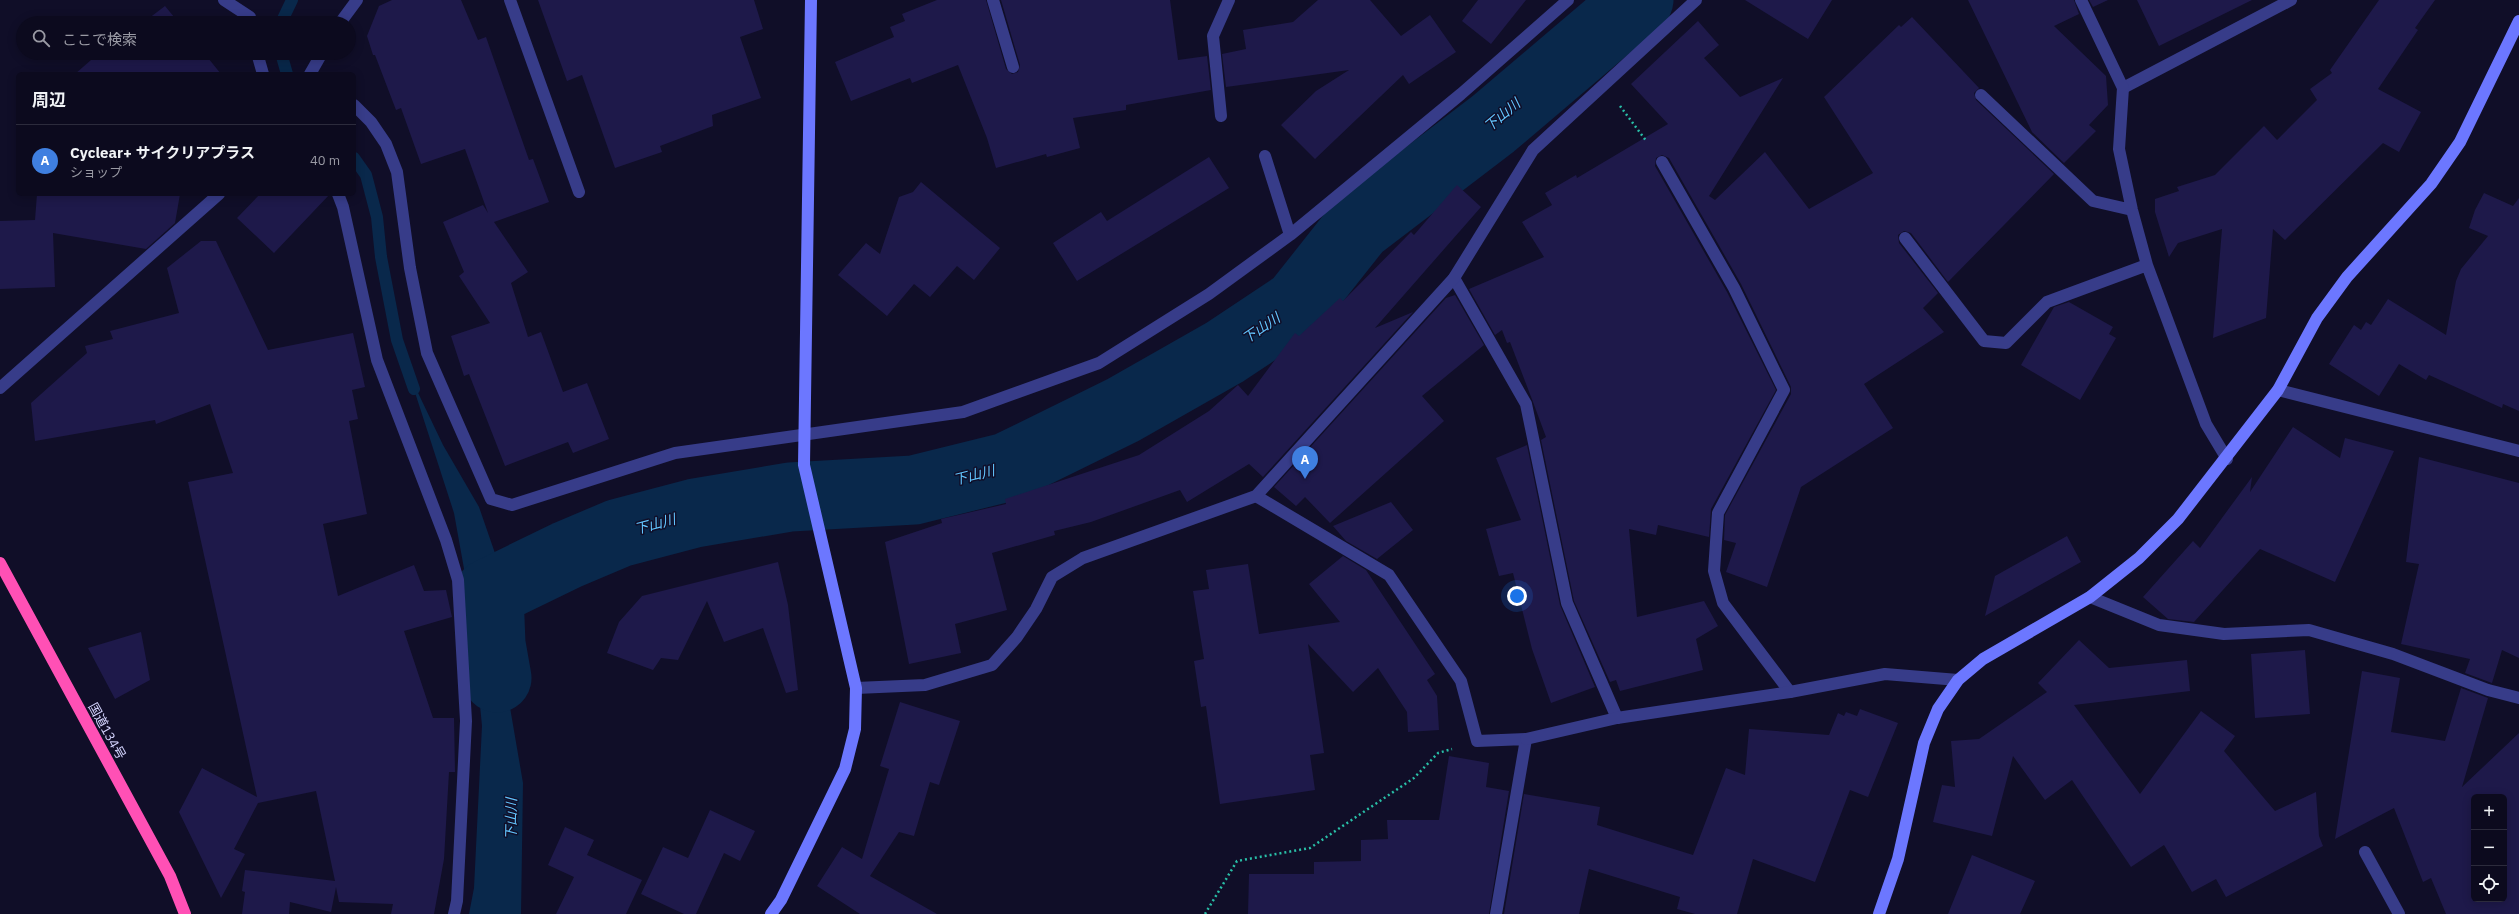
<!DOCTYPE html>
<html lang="ja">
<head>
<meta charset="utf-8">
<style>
  :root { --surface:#0c0a1e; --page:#151327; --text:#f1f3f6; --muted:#9a9aa4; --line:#2c2b3c; --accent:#01ffff }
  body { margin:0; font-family:"IBM Plex Sans","Noto Sans JP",sans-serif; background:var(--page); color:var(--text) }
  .controls { position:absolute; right:12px; bottom:12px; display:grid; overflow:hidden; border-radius:6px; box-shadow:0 2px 10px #0003 }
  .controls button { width:36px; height:36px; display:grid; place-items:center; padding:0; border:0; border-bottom:1px solid var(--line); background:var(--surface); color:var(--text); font:20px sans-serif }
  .you { position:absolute; left:1517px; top:596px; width:14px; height:14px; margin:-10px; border:3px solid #fff; border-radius:50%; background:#1a73e8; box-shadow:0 0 0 6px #1a73e833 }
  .badge { display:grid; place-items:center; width:26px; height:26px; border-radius:50%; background:var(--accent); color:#fff; font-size:13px; font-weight:700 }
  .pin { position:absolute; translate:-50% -33px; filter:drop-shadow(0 1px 2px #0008) }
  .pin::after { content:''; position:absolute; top:21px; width:14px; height:12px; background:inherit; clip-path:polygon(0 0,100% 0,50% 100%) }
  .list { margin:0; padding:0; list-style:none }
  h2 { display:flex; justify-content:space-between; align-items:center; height:52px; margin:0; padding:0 16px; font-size:17px }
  h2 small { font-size:13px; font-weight:400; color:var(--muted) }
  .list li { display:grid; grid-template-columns:26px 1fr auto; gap:12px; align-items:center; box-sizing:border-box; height:72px; padding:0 16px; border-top:1px solid var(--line) }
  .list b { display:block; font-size:15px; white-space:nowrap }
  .list p { margin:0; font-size:13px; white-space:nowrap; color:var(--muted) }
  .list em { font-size:13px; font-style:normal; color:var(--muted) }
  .icon { flex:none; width:22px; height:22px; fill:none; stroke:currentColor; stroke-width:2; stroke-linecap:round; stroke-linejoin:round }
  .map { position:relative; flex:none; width:2519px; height:914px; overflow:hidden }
  .search { position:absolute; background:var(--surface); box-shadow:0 2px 10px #0003; left:16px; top:16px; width:340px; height:44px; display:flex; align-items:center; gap:10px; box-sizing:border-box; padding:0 14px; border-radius:22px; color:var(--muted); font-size:15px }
  .panel { position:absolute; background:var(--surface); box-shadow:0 2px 10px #0003; left:16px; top:72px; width:340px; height:124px; border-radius:6px }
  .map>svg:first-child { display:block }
  .water { fill:#09284b }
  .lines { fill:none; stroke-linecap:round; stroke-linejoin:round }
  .stream { stroke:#09284b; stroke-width:12 }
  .river { stroke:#09284b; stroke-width:69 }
  .building { fill:#1e194a; fill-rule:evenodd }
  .path { stroke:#29bfa7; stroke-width:2.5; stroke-dasharray:2 3; stroke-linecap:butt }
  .lane { stroke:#373c89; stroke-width:12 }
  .street { stroke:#373c89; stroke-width:12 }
  .secondary { stroke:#6c77ff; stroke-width:12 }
  .highway { stroke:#ff50b5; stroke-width:12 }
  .labels { text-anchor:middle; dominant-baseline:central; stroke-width:3; stroke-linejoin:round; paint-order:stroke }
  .street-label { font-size:13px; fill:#d5d5ff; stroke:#100e28 }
  .water-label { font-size:14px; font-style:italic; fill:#63c6ff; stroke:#100e28 }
</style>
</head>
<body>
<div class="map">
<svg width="2519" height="914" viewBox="0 0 2519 914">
  <rect width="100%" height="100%" fill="#100e28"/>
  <path class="water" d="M 409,374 L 443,445 L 479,507 L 497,559 L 502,661 L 523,783 L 521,914 L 469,914 L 474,888 L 482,726 L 470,602 L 454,513 Z"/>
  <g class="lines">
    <path class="stream" d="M 281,23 L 292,0
      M 281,53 L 287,74
      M 354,158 L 366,175 L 377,217 L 381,257 L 397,340 L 414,389"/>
    <path class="river" d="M 497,678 L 491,644 L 489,593 L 567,555 L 619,533 L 695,513 L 790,497 L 914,490 L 1007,467 L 1123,410 L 1225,352 L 1297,304 L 1358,227 L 1493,124 L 1639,0"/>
  </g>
  <path class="building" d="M 392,0 L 461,0 L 478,40 L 486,37 L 529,160 L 533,159 L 549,202 L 494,222 L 528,272 L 511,283 L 528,337 L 541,332 L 563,392 L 587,383 L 609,439 L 573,453 L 568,442 L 505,466 L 469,374 L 464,376 L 451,336 L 490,323 L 459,276 L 464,272 L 443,222 L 483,205 L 488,213 L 465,149 L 421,164 L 401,108 L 396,110 L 375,55 L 373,55 L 367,36 L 379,6 Z
    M 538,0 L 754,0 L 763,29 L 740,37 L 761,98 L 712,115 L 713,126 L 660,146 L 662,152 L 615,168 L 582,75 L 567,81 Z
    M 937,0 L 986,0 L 1006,69 L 1012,74 L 1018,72 L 1020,65 L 1001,0 L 1170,0 L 1178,60 L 1207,56 L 1211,90 L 1126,105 L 1126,110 L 1073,118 L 1080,148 L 1047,157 L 1046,154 L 996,168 L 987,138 L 958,65 L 912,83 L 910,78 L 851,101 L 835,62 L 894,37 L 890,27 L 905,21 L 902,14 Z
    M 1318,0 L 1370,0 L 1401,36 L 1430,15 L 1456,52 L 1409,84 L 1403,75 L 1315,159 L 1281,125 L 1316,91 L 1349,70 L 1226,87 L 1222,54 L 1246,49 L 1243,30 L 1293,22 Z
    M 1478,0 L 1526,0 L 1491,44 L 1462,21 Z
    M 1745,0 L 1832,0 L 1808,39 Z
    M 1968,0 L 2074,0 L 2079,14 L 2054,26 L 2106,76 L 2108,105 L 2089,125 L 2096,131 L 2064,163 L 2032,132 Z
    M 2089,0 L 2108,0 L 2093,7 Z
    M 2137,0 L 2252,0 L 2159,46 Z
    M 2379,0 L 2435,0 L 2415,28 L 2418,30 L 2378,89 L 2421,112 L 2399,152 L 2383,143 L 2285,240 L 2273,229 L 2266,318 L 2213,338 L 2222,229 L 2178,243 L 2169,257 L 2155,212 L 2155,199 L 2179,191 L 2177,187 L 2215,175 L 2264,126 L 2277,140 L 2317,100 L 2310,89 L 2332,73 L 2330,70 Z
    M 165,6 L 179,23 L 134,23 L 140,18 L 144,22 Z
    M 1912,17 L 1979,88 L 1974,93 L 1976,100 L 2054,174 L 1948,282 L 1911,233 L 1904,231 L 1898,235 L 1899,243 L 1938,293 L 1923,308 L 1944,332 L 1864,384 L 1893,428 L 1801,487 L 1767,587 L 1726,572 L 1736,543 L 1724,540 L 1725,515 L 1791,394 L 1791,387 L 1741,284 L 1669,158 L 1662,155 L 1656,158 L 1655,166 L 1727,292 L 1776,390 L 1711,509 L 1709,537 L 1658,525 L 1656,535 L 1629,529 L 1637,617 L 1704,601 L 1718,626 L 1696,639 L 1703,670 L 1620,691 L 1616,680 L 1610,682 L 1574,601 L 1541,440 L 1546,437 L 1533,402 L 1510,342 L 1507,343 L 1502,330 L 1495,335 L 1469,289 L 1544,257 L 1522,222 L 1552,205 L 1545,193 L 1576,175 L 1577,178 L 1668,124 L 1631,84 L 1698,21 L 1719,45 L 1704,58 L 1740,97 L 1783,78 L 1709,196 L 1715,200 L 1765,152 L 1809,209 L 1873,173 L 1824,97 L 1899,25 L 1901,27 Z
    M 99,53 L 204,53 L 221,74 L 75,74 Z
    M 1209,157 L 1229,188 L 1077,281 L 1053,243 L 1101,212 L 1107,221 Z
    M 921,182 L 1000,248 L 974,280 L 957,266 L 930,297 L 914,284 L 887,316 L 838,275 L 866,243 L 880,254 L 899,197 L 913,192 Z
    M 1457,185 L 1481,207 L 1375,328 L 1413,312 L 1263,477 L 1249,464 L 1187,502 L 1180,490 L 1091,522 L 1054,531 L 1055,535 L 992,553 L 1007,610 L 955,624 L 961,653 L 909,664 L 885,542 L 942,523 L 941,519 L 1006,504 L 1005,499 L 1139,455 L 1209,411 L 1238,385 L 1248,396 L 1295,333 L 1299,336 L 1340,298 L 1343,301 L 1411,232 L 1414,235 Z
    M 2484,193 L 2513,206 L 2519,198 L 2519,411 L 2503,404 L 2502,408 L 2429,375 L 2426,380 L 2399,364 L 2379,396 L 2329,364 L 2354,325 L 2361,330 L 2366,322 L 2371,325 L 2388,299 L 2446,335 L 2456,281 L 2461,269 L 2488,236 L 2469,228 L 2475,210 Z
    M 37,194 L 180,194 L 175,223 L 146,249 L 53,233 L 55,287 L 0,289 L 0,221 L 35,220 Z
    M 260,194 L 330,194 L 274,253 L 237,218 Z
    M 201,241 L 216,241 L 268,350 L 353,333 L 365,387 L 352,390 L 358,419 L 349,421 L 367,514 L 323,524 L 338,596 L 414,565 L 424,591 L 446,590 L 452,617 L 404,631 L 433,718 L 454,718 L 455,772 L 449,772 L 444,859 L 434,914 L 391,914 L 393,904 L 339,902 L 336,887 L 331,912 L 290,902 L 289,914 L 242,914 L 245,892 L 242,891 L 245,870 L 335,881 L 316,791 L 258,803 L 234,849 L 245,854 L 221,898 L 179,812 L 202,768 L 257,797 L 188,482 L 233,473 L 210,404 L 156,424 L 155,420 L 35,441 L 31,403 L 87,353 L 85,346 L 113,339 L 110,331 L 179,313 L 167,268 Z
    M 1455,295 L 1484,345 L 1422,396 L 1444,421 L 1330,523 L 1305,497 L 1296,506 L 1274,487 L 1446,298 Z
    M 2069,302 L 2113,327 L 2109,334 L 2116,338 L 2080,400 L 2021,365 L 2054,307 Z
    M 2293,427 L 2340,458 L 2345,438 L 2394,451 L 2335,582 L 2260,549 L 2194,622 L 2168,619 L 2143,597 L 2193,541 L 2200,548 L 2252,477 L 2250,492 Z
    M 1527,445 L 1560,605 L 1595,687 L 1551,703 L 1532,649 L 1513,573 L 1499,576 L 1486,529 L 1521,520 L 1496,458 Z
    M 2419,457 L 2519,483 L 2519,658 L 2502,650 L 2492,683 L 2465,673 L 2470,659 L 2401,644 L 2419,564 L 2406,562 Z
    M 1391,502 L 1413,530 L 1377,559 L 1346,541 L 1333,526 Z
    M 2067,536 L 2081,562 L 1985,616 L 1995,576 Z
    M 1343,556 L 1366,570 L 1435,674 L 1427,680 L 1437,696 L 1439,730 L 1408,732 L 1407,712 L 1378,668 L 1353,692 L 1308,644 L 1324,753 L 1310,755 L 1315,790 L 1220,804 L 1206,706 L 1201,707 L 1194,661 L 1204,659 L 1193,591 L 1209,589 L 1206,570 L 1248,564 L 1259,634 L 1340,622 L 1309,584 Z
    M 778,562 L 788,605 L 798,690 L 786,693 L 763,628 L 724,642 L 707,601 L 678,660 L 661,658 L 653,670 L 607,653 L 619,622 L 642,596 Z
    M 141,632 L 150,680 L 115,699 L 88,648 Z
    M 2079,640 L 2109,668 L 2187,660 L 2190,691 L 2074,705 L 2140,794 L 2201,711 L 2235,736 L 2224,751 L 2275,811 L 2316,792 L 2319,836 L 2323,846 L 2226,897 L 2216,879 L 2192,892 L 2164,845 L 2131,867 L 2072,780 L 2045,800 L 2013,756 L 1992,836 L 1933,822 L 1942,785 L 1955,787 L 1951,741 L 1979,739 L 2047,692 L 2038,683 Z
    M 2305,650 L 2310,714 L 2255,718 L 2251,654 Z
    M 2362,671 L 2400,678 L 2391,732 L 2445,741 L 2461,688 L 2488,698 L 2462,787 L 2519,733 L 2519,914 L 2446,914 L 2431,878 L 2423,882 L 2394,808 L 2335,839 ZM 2474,797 L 2504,797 L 2504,899 L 2474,899 Z
    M 900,702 L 960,721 L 939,785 L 930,782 L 914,836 L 899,832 L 870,876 L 937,914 L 860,914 L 817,886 L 842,847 L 862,859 L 889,769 L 880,766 Z
    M 1860,709 L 1898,723 L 1868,797 L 1850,790 L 1815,882 L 1753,859 L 1737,914 L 1695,914 L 1677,909 L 1680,897 L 1589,869 L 1579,914 L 1504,914 L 1524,794 L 1600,807 L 1597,825 L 1693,855 L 1726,768 L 1745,775 L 1749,729 L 1829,735 L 1838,713 L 1844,716 L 1846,712 L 1857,716 Z
    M 1449,756 L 1489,763 L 1486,787 L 1509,791 L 1489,914 L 1248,914 L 1249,874 L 1314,874 L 1314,862 L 1361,861 L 1361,840 L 1388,839 L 1387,820 L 1439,820 Z
    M 710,810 L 755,831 L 740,861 L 724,853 L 696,914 L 684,914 L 641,894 L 663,847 L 688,858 Z
    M 565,827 L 594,840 L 587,855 L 642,880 L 626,914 L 556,914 L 574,877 L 548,865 Z
    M 1972,855 L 2035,881 L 2020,914 L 1948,914 Z"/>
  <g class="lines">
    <path class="path" d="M 1620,106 L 1647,142
      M 1205,914 L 1237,861 L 1310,848 L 1414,778 L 1438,753 L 1452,749"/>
    <path class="lane" d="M 224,0 L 250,17 L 251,23
      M 257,53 L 263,74
      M 2123,88 L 2291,0
      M 1662,162 L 1734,288 L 1784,390 L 1718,513 L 1714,571 L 1723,603 L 1790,692
      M 338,194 L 343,207 L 377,360 L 446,540 L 458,580 L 466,721 L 457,901 L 454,914
      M 1454,278 L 1526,404 L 1567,603 L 1617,718
      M 1256,496 L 1389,575 L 1461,681 L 1477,741 L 1526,739 L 1496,914"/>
    <path class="street" d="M 510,0 L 579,192
      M 993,0 L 1013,67
      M 2081,0 L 2123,88 L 2119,149 L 2132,210 L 2147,265 L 2206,424 L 2227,459
      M 340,23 L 357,0
      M 310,74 L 322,53
      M 1981,95 L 2093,201 L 2132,210
      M 354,105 L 371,122 L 386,144 L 397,172 L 410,268 L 427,353 L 491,499 L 512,505 L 675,453 L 963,412 L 1099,363 L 1209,294 L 1290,235 L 1461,94 L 1568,0
      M 1221,116 L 1213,36 L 1229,0
      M 1265,156 L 1290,235
      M 1905,238 L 1984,341 L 2006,343 L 2047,302 L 2147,265
      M 0,388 L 219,194
      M 2278,390 L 2519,451
      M 2090,597 L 2159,625 L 2224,634 L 2309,630 L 2393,654 L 2488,690 L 2519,698
      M 856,688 L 925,685 L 992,665 L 1017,637 L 1036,609 L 1052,577 L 1083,558 L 1256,496 L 1454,278 L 1533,150 L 1696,0
      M 1526,739 L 1617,718 L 1790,692 L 1885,674 L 1958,680
      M 2365,852 L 2399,914"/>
    <path class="secondary" d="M 771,914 L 781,900 L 845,769 L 855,729 L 856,688 L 804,465 L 811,0
      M 1879,914 L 1898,859 L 1924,743 L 1938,709 L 1958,680 L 1983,659 L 2090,597 L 2139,558 L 2178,519 L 2278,390 L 2317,318 L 2347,277 L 2431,184 L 2460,142 L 2519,21"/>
    <path class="highway" d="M 0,563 L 170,876 L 185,914"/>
  </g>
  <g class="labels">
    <g class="street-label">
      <text transform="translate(107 731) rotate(61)">国道134号</text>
    </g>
    <g class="water-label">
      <text transform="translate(1502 115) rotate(-40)">下山川</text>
      <text transform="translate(1261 328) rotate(-34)">下山川</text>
      <text transform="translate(974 475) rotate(-14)">下山川</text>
      <text transform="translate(655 524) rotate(-15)">下山川</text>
      <text transform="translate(511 819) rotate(-89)">下山川</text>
    </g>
  </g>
</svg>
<div class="controls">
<button>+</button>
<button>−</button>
<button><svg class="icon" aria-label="locate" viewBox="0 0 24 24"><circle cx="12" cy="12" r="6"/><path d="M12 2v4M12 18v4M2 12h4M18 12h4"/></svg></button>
</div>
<div class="you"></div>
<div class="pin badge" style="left:1305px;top:479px;background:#3f7fe0">A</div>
<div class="search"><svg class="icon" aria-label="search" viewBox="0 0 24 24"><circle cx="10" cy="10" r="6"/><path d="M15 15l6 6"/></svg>ここで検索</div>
<section class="panel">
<h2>周辺<small></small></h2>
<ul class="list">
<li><span class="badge" style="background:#3f7fe0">A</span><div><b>Cyclear+ サイクリアプラス</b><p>ショップ</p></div><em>40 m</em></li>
</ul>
</section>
</div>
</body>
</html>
